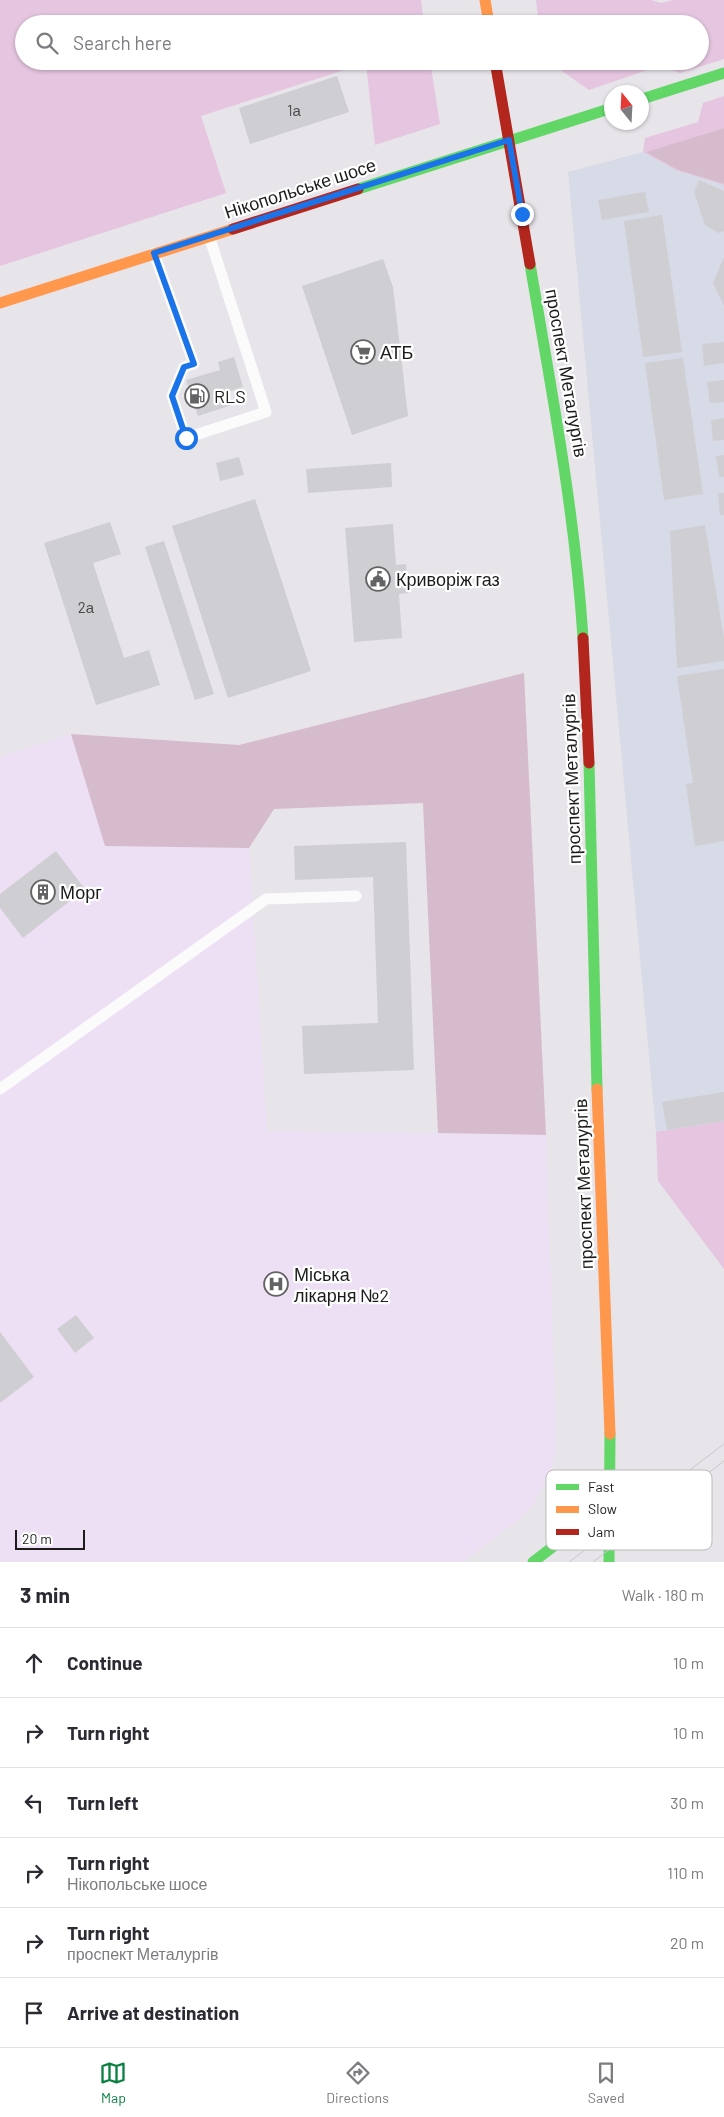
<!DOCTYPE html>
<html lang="en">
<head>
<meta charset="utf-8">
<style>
  :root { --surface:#fff; --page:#f2f2f3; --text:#2b2b33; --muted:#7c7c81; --line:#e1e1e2; --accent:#0b8043 }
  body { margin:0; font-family:Barlow,sans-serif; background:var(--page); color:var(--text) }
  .compass { position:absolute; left:604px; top:85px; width:45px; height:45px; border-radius:50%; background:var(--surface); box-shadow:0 1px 4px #0004; rotate:342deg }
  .scale { position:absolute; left:15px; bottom:12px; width:70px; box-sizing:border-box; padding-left:5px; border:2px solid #1c1c1c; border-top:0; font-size:14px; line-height:18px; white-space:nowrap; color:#1c1c1c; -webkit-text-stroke:4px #fff; paint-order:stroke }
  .stop { position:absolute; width:15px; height:15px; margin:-11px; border:4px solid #1a73e8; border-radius:50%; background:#fff }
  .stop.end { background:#1a73e8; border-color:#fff; box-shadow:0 1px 5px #0008 }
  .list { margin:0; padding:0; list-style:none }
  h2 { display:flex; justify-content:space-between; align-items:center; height:65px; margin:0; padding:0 20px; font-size:21px }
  h2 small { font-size:16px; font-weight:400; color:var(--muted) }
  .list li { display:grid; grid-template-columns:32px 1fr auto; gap:15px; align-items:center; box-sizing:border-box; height:70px; padding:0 20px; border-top:1px solid var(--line) }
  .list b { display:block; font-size:19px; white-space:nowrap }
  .list p { margin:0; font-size:16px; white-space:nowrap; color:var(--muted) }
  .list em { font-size:16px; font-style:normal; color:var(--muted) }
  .icon { flex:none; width:28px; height:28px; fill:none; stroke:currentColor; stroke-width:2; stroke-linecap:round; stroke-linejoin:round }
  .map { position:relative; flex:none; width:724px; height:1562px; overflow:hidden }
  .search { position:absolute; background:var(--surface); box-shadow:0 1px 4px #0004; left:15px; right:15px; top:15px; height:55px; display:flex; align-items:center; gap:12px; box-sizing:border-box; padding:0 18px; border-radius:28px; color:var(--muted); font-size:19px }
  .sheet { height:485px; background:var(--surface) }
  nav { display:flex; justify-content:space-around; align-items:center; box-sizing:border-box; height:70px; border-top:1px solid var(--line); background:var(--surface); font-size:14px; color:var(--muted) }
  nav a { display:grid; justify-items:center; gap:2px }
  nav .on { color:var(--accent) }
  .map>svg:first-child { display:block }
  .commercial { fill:#d7dae7 }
  .education { fill:#eee0f4 }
  .grass { fill:#e5c5df }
  .forest { fill:#d6bbcd }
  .building { fill:#cfced2 }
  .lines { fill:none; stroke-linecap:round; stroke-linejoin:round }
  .lane { stroke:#fbfbfc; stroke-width:11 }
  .fast { stroke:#63d668; stroke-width:11 }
  .slow { stroke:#ff974d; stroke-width:11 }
  .jam { stroke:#b3261e; stroke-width:11 }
  .tram { stroke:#c8c8c9; stroke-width:1 }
  .route { stroke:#1a73e8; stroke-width:6 }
  .labels { text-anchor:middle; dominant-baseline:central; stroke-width:4.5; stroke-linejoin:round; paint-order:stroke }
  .number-label { font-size:15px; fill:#4a4a4c }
  .street-label { font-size:18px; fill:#1c1c1c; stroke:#fff }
  .poi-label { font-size:18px; fill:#1c1c1c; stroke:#fff; text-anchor:start }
  .key { fill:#fff; stroke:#bbb; stroke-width:1 }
  .key-label { font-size:14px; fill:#1c1c1c }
</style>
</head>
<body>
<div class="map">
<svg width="724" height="1562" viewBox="0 0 724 1562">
  <rect width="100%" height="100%" fill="#e7e4ea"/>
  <path class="commercial" d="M 643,152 L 678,171 L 724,185 L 724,1121 L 656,1132 L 568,172 Z"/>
  <path class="education" d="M 71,734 L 105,846 L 249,848 L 267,1131 L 546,1135 L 556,1434 L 555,1453 L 551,1471 L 533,1504 L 521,1518 L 463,1562 L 0,1562 L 0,757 Z"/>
  <path class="grass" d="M 0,0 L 421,0 L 424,24 L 24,24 L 24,61 L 430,61 L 440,124 L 375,145 L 366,63 L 201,116 L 226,193 L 0,266 Z
    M 536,0 L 651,0 L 661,3 L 673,0 L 724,0 L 724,59 L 680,73 L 659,66 L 589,90 L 559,69 L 554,61 L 700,61 L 700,24 L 539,24 Z
    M 724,96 L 724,128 L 647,152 L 678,170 L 724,184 L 724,185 L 678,171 L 643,152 L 645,138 L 698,122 L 703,103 Z
    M 724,1121 L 724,1269 L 658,1181 L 656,1132 Z"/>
  <path class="forest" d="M 724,128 L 724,184 L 678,170 L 646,152 Z
    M 524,673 L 546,1135 L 438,1133 L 423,803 L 274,809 L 249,848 L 105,846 L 71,734 L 239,745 Z"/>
  <path class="building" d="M 337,76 L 349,112 L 250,144 L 239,108 Z
    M 699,180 L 724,191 L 724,231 L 719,233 L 705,225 L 694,192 Z
    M 645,192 L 649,212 L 602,220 L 598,200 Z
    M 662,215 L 682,352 L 643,357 L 624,221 Z
    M 724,257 L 724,306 L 713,283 Z
    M 383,259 L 393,287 L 408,416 L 352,435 L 302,286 Z
    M 724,342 L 724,363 L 704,366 L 702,344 Z
    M 234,357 L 243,387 L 227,392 L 232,405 L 198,416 L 186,380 L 220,370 L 218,362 Z
    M 683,358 L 703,494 L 664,500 L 645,363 Z
    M 724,380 L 724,402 L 710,403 L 707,382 Z
    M 724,418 L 724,440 L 713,441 L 711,420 Z
    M 724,455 L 724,477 L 719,477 L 716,456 Z
    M 239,457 L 244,475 L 220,481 L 216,463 Z
    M 391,463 L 392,487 L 308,493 L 306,469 Z
    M 718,493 L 724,493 L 724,515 L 720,515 Z
    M 255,499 L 311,671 L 228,698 L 172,526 Z
    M 110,522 L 121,554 L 93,563 L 124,658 L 149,650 L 160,685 L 96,705 L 44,543 Z
    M 393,524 L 396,565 L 406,564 L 408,593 L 399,594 L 402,638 L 354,642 L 345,528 Z
    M 705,525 L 724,638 L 724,661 L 677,668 L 670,531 Z
    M 164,541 L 214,694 L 195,700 L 145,547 Z
    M 724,669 L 724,841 L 695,846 L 686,784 L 693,783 L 677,676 Z
    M 406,842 L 414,1070 L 304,1074 L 302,1026 L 378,1023 L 373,877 L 295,880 L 294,846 Z
    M 56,851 L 85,889 L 23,938 L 0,908 L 0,894 Z
    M 724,1092 L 724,1121 L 667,1130 L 662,1102 Z
    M 76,1315 L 94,1338 L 75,1353 L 57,1329 Z
    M 0,1332 L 34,1377 L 0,1403 Z"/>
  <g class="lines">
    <path class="lane" d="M 154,253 L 194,364 L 184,367 L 172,396 L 186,438 L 266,412 L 209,236
      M 0,1089 L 266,899 L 356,896"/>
    <path class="fast" d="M 642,99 L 724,73
      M 358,189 L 612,108
      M 530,264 C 551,388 575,512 583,638
      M 589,763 L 597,1089
      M 533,1562 L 610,1503
      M 609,1562 L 610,1434"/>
    <path class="slow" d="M 485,0 L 489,24
      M 0,303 L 233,229
      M 597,1089 L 610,1434"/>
    <path class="jam" d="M 495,61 L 530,264
      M 233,229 L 358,189
      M 583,638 L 589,763"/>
    <path class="tram" d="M 569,1562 L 724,1444
      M 593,1562 L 724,1461"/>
  </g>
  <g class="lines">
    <path class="route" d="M 186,438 L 172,396 L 184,367 L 194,364 L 154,253 L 509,140 L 522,214"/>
  </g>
  <defs>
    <g id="supermarket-ring" transform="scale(1.25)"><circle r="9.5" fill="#fff" stroke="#636264" stroke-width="1.5"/><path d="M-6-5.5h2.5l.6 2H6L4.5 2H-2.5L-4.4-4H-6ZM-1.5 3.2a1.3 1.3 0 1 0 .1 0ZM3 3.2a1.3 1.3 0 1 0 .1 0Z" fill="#636264"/></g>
    <g id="fuel-ring" transform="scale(1.25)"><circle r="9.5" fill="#fff" stroke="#636264" stroke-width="1.5"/><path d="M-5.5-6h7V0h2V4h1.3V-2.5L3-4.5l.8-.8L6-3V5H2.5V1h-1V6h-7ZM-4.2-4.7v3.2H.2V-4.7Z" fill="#636264"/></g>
    <g id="civic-ring" transform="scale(1.25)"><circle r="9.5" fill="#fff" stroke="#636264" stroke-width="1.5"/><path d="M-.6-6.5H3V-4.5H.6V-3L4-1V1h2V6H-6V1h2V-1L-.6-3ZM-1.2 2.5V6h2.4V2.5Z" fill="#636264"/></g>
    <g id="building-ring" transform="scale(1.25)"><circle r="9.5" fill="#fff" stroke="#636264" stroke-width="1.5"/><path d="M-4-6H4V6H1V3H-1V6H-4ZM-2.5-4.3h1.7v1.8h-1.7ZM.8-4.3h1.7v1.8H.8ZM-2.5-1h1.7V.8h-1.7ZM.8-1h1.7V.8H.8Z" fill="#636264"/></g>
    <g id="hospital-ring" transform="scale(1.25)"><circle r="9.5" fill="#fff" stroke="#636264" stroke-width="1.5"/><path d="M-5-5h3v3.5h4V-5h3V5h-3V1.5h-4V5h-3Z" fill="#636264"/></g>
  </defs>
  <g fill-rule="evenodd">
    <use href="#supermarket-ring" x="363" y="352"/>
    <use href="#fuel-ring" x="197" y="396"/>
    <use href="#civic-ring" x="378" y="579"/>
    <use href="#building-ring" x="43" y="892"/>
    <use href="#hospital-ring" x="276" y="1284"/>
  </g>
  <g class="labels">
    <g class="number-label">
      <text x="294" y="110">1а</text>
      <text x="86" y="607">2а</text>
    </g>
    <g class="street-label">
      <text transform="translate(300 188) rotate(-18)">Нікопольське шосе</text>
      <text transform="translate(567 373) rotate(80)">проспект Металургів</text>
      <text transform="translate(571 779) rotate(-92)">проспект Металургів</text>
      <text transform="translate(583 1184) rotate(-92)">проспект Металургів</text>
    </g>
    <g class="poi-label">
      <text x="380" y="352">АТБ</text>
      <text x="214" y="396">RLS</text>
      <text x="396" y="579">Криворіж газ</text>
      <text x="60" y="892">Морг</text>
      <text x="294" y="1274">Міська<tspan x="294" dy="21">лікарня №2</tspan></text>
    </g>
  </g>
  <rect x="546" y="1470" width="166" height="80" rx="8" class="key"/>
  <rect x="556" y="1484" width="23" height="6" fill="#63d668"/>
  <rect x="556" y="1506" width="23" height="7" fill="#ff974d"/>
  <rect x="556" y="1529" width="23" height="6" fill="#b3261e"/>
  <g class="key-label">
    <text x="588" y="1492">Fast</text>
    <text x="588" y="1514">Slow</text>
    <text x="588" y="1537">Jam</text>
  </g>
</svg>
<svg class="compass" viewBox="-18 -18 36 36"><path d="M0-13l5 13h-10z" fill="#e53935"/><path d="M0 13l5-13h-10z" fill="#7c7c81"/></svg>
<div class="scale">20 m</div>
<div class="stop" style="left:186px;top:438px"></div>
<div class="stop end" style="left:522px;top:214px"></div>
<div class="search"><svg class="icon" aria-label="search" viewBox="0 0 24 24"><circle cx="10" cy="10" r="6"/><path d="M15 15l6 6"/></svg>Search here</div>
</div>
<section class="sheet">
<h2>3 min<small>Walk · 180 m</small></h2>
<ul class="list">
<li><svg class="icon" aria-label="ahead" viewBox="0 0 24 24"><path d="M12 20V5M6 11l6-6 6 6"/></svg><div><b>Continue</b></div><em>10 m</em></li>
<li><svg class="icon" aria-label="right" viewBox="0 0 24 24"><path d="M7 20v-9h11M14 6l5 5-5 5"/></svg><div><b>Turn right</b></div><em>10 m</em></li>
<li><svg class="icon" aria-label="left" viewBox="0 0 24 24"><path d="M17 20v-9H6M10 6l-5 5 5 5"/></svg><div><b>Turn left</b></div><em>30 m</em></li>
<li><svg class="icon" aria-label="right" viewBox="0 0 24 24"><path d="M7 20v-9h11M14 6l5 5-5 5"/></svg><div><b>Turn right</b><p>Нікопольське шосе</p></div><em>110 m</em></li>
<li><svg class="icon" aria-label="right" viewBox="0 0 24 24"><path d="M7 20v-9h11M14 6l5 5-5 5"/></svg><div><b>Turn right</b><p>проспект Металургів</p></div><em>20 m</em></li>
<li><svg class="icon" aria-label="arrive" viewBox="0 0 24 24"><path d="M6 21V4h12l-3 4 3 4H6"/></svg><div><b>Arrive at destination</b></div></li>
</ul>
</section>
<nav>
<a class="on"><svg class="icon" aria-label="map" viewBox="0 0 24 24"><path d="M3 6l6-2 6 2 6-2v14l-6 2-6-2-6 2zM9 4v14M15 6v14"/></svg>Map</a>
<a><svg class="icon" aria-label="directions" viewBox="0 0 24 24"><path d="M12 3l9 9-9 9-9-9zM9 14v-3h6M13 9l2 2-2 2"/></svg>Directions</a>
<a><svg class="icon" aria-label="saved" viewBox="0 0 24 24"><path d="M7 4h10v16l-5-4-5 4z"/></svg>Saved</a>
</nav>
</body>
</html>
